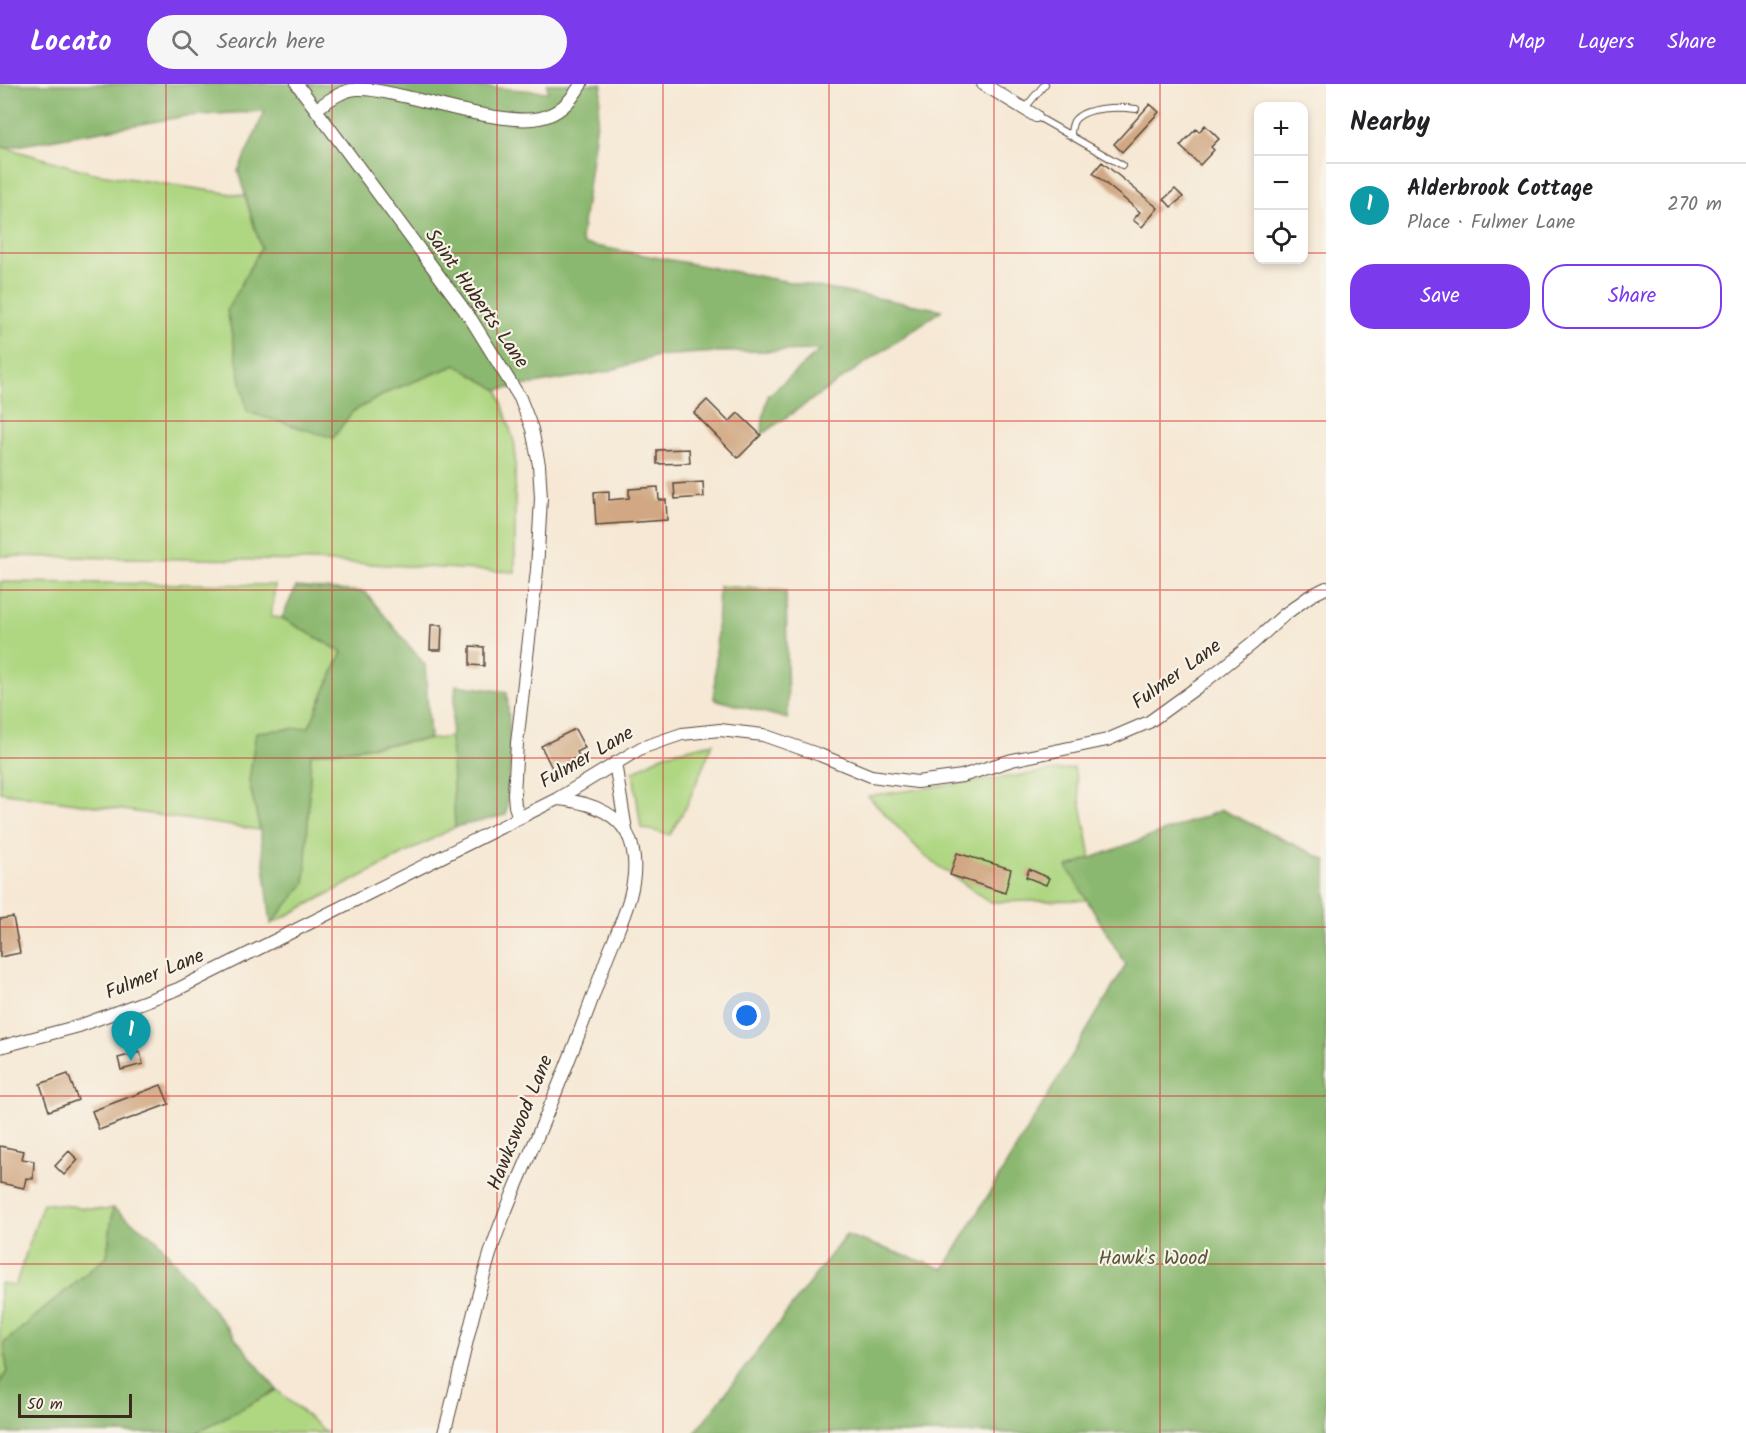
<!DOCTYPE html>
<html lang="en">
<head>
<meta charset="utf-8">
<style>
  :root { --surface:#fff; --page:#f6f6f6; --text:#202124; --muted:#757577; --line:#e0e0e0; --accent:#7c3aed }
  body { margin:0; font-family:Kalam,sans-serif; background:var(--page); color:var(--text) }
  .controls { position:absolute; right:18px; top:18px; display:grid; overflow:hidden; border-radius:12px; box-shadow:0 3px 9px #0003 }
  .controls button { width:54px; height:54px; display:grid; place-items:center; padding:0; border:0; border-bottom:2px solid var(--line); background:var(--surface); color:var(--text); font:30px sans-serif }
  .scale { position:absolute; left:18px; bottom:15px; width:114px; box-sizing:border-box; padding-left:6px; border:3px solid #3b2a1e; border-top:0; font-size:16px; line-height:21px; white-space:nowrap; color:#3b2a1e; -webkit-text-stroke:4px #f7f3e8; paint-order:stroke }
  .you { position:absolute; left:747px; top:932px; width:21px; height:21px; margin:-15px; border:4px solid #fff; border-radius:50%; background:#1a73e8; box-shadow:0 0 0 9px #1a73e833 }
  .badge { display:grid; place-items:center; width:39px; height:39px; border-radius:50%; background:var(--accent); color:#fff; font-size:20px; font-weight:700 }
  .pin { position:absolute; translate:-50% -50px; filter:drop-shadow(0 2px 3px #0008) }
  .pin::after { content:''; position:absolute; top:32px; width:21px; height:18px; background:inherit; clip-path:polygon(0 0,100% 0,50% 100%) }
  .list { margin:0; padding:0; list-style:none }
  h2 { display:flex; justify-content:space-between; align-items:center; height:78px; margin:0; padding:0 24px; font-size:26px }
  h2 small { font-size:20px; font-weight:400; color:var(--muted) }
  .list li { display:grid; grid-template-columns:39px 1fr auto; gap:18px; align-items:center; box-sizing:border-box; height:84px; padding:0 24px; border-top:2px solid var(--line) }
  .list b { display:block; font-size:22px; white-space:nowrap }
  .list p { margin:0; font-size:20px; white-space:nowrap; color:var(--muted) }
  .list em { font-size:20px; font-style:normal; color:var(--muted) }
  .actions { display:flex; gap:12px; padding:18px 24px }
  .actions a { flex:1; padding:14px 0; border:2px solid var(--accent); border-radius:24px; text-align:center; font-size:21px; color:var(--accent) }
  .actions .main { background:var(--accent); color:#fff }
  .icon { flex:none; width:33px; height:33px; fill:none; stroke:currentColor; stroke-width:2; stroke-linecap:round; stroke-linejoin:round }
  .map { position:relative; flex:none; width:1326px; height:1349px; overflow:hidden }
  header { display:flex; align-items:center; gap:36px; box-sizing:border-box; height:84px; padding:0 30px; background:var(--accent); color:#fff }
  header strong { font-size:28px }
  nav { display:flex; gap:33px; margin-inline-start:auto; font-size:21px }
  .search { width:420px; height:54px; background:var(--page); display:flex; align-items:center; gap:15px; box-sizing:border-box; padding:0 21px; border-radius:33px; color:var(--muted); font-size:22px }
  main { display:flex }
  aside { flex:1; background:var(--surface) }
  .map>svg:first-child { display:block }
  .green { fill:#afd782; stroke:#758050; stroke-width:1.5 }
  .forest { fill:#8bb870; stroke:#637147; stroke-width:1.5 }
  .building { fill:#d1a883 }
  .lines { fill:none; stroke-linecap:round; stroke-linejoin:round }
  .service-casing { stroke:#574639; stroke-width:8 }
  .minor-casing { stroke:#574639; stroke-width:14 }
  .service { stroke:#fff; stroke-width:6 }
  .minor { stroke:#fff; stroke-width:12 }
  .grid { fill:none; stroke:#d62828; stroke-width:1.5; stroke-opacity:0.55 }
  .labels { text-anchor:middle; dominant-baseline:central; stroke-width:4.5; stroke-linejoin:round; paint-order:stroke }
  .street-label { font-size:20px; fill:#3b2a1e; stroke:#f7f3e8 }
  .park-label { font-size:20px; fill:#585537; stroke:#f7f3e8 }
</style>
</head>
<body>
<header>
<strong>Locato</strong>
<div class="search"><svg class="icon" aria-label="search" viewBox="0 0 24 24"><circle cx="10" cy="10" r="6"/><path d="M15 15l6 6"/></svg>Search here</div>
<nav><a>Map</a><a>Layers</a><a>Share</a></nav>
</header>
<main>
<div class="map">
<svg width="1326" height="1349" viewBox="0 0 1326 1349">
  <rect width="100%" height="100%" fill="#f7f3e8"/>
  <filter id="ink" filterUnits="userSpaceOnUse"><feTurbulence type="fractalNoise" baseFrequency=".0167" numOctaves="2"/><feDisplacementMap in="SourceGraphic" scale="12" xChannelSelector="R" yChannelSelector="G"/><feConvolveMatrix kernelMatrix="1 2 1 2 8 2 1 2 1" color-interpolation-filters="sRGB"/></filter>
  <filter id="wash" filterUnits="userSpaceOnUse"><feTurbulence type="fractalNoise" baseFrequency=".008" numOctaves="4" result="noise"/><feDisplacementMap in="SourceGraphic" scale="24" xChannelSelector="R" yChannelSelector="G"/><feGaussianBlur stdDeviation="1.35" result="paint"/><feColorMatrix in="noise" values="0 0 0 0 0 0 0 0 0 0 0 0 0 0 0 0 0 1.4 0 .05"/><feComposite in="paint" operator="in"/></filter>
  <g filter="url(#wash)">
    <rect width="100%" height="100%" fill="#f6e8d4"/>
    <path class="green" d="M 0,62 L 93,89 L 245,112 L 261,164 L 227,227 L 333,354 L 352,328 L 392,306 L 457,281 L 498,306 L 515,361 L 515,488 L 316,477 L 0,472 Z
      M 0,498 L 275,501 L 271,533 L 282,534 L 342,568 L 309,643 L 249,697 L 260,746 L 0,708 Z
      M 451,653 L 455,743 L 271,840 L 305,799 L 311,670 Z
      M 713,659 L 687,721 L 670,751 L 641,744 L 633,688 L 665,670 Z
      M 1074,684 L 1090,768 L 1087,816 L 990,818 L 926,773 L 868,712 Z
      M 43,1119 L 105,1126 L 113,1124 L 107,1172 L 4,1259 L 7,1287 L 0,1299 L 0,1199 L 15,1202 Z
      M 277,1306 L 327,1349 L 195,1349 Z"/>
    <path class="forest" d="M 0,0 L 445,0 L 548,8 L 547,0 L 602,0 L 581,155 L 584,160 L 942,226 L 762,350 L 763,334 L 768,312 L 820,266 L 717,268 L 657,272 L 605,288 L 498,306 L 456,281 L 392,306 L 352,328 L 333,354 L 247,328 L 227,226 L 261,164 L 238,87 L 265,27 L 186,32 L 5,64 L 0,62 Z
      M 719,502 L 786,507 L 788,635 L 714,615 Z
      M 296,503 L 365,508 L 425,581 L 430,655 L 311,670 L 305,799 L 271,840 L 260,746 L 249,697 L 256,648 L 309,643 L 342,568 L 282,534 Z
      M 456,601 L 507,608 L 511,671 L 506,731 L 455,743 L 451,653 Z
      M 1222,726 L 1326,776 L 1326,1349 L 695,1349 L 846,1151 L 944,1185 L 1126,881 L 1067,783 Z
      M 113,1124 L 157,1156 L 277,1306 L 195,1349 L 0,1349 L 0,1299 L 7,1287 L 4,1259 L 107,1172 Z"/>
    <g id="blocks">
      <path class="building" d="M 1150,20 L 1159,28 L 1122,68 L 1114,60 Z
        M 1205,41 L 1219,55 L 1211,63 L 1214,66 L 1200,81 L 1180,62 L 1196,45 L 1199,48 Z
        M 1102,78 L 1158,124 L 1142,143 L 1133,136 L 1140,128 L 1093,89 Z
        M 1175,105 L 1183,113 L 1171,123 L 1164,115 Z
        M 707,316 L 729,338 L 738,329 L 761,351 L 738,374 L 694,329 Z
        M 689,365 L 690,379 L 657,380 L 657,366 Z
        M 703,398 L 704,413 L 675,415 L 674,400 Z
        M 658,403 L 659,416 L 666,416 L 667,436 L 596,441 L 594,408 L 609,407 L 609,416 L 629,414 L 629,405 Z
        M 431,541 L 442,541 L 441,566 L 430,566 Z
        M 470,562 L 484,563 L 484,582 L 470,581 Z
        M 575,645 L 585,664 L 577,668 L 579,672 L 553,686 L 541,662 Z
        M 957,769 L 1011,785 L 1005,809 L 950,791 Z
        M 1029,785 L 1049,794 L 1046,801 L 1026,793 Z
        M 13,833 L 20,869 L 0,873 L 0,835 Z
        M 140,968 L 143,980 L 121,986 L 118,974 Z
        M 68,990 L 78,1016 L 49,1027 L 40,1000 Z
        M 161,1001 L 169,1020 L 99,1046 L 92,1027 Z
        M 0,1062 L 24,1067 L 22,1075 L 34,1077 L 33,1095 L 26,1094 L 24,1104 L 0,1099 Z
        M 69,1067 L 78,1076 L 64,1091 L 55,1082 Z"/>
    </g>
  </g>
  <g filter="url(#ink)">
    <use href="#blocks" fill-opacity="0" stroke="#574639" stroke-width="1.5"/>
    <g class="lines">
      <g class="service-casing">
        <path id="service" d="M 1024,25 L 1045,0
          M 1036,32 L 1122,81
          M 1071,52 C 1071,47 1072,41 1074,37 C 1085,22 1120,23 1136,25"/>
      </g>
      <g class="minor-casing">
        <path id="minor" d="M 297,0 L 471,235 L 520,314 L 532,345 L 539,381 L 541,414 L 537,486 L 517,659 L 514,710 L 515,722 L 519,734
          M 983,0 L 1036,32
          M 316,25 C 328,17 342,6 357,5 C 373,4 388,9 403,12 C 437,20 507,41 540,34 C 559,30 572,16 581,0
          M 615,679 L 626,746
          M 0,963 L 79,942 L 178,905 L 557,715 L 641,664 L 682,650 L 720,646 L 763,651 L 820,671 L 871,692 L 917,698 L 962,692 L 1012,676 L 1107,656 L 1149,638 L 1203,599 L 1252,560 L 1284,531 L 1310,512 L 1326,504
          M 444,1349 C 462,1285 473,1219 495,1155 C 508,1118 525,1082 540,1046 C 564,990 586,933 606,876 C 619,842 640,804 633,767 C 627,730 590,718 557,715"/>
      </g>
      <use href="#service" class="service"/>
      <use href="#minor" class="minor"/>
    </g>
  </g>
  <path class="grid" d="M 166,0 L 166,1349M 332,0 L 332,1349M 497,0 L 497,1349M 663,0 L 663,1349M 829,0 L 829,1349M 994,0 L 994,1349M 1160,0 L 1160,1349M 0,169 L 1258,169M 1304,169 L 1326,169M 0,337 L 1326,337M 0,506 L 1326,506M 0,674 L 1326,674M 0,843 L 1326,843M 0,1012 L 1326,1012M 0,1180 L 1326,1180"/>
  <g class="labels">
    <g class="street-label">
      <text transform="translate(476 215) rotate(55)">Saint Huberts Lane</text>
      <text transform="translate(1177 591) rotate(-36)">Fulmer Lane</text>
      <text transform="translate(587 674) rotate(-30)">Fulmer Lane</text>
      <text transform="translate(155 891) rotate(-22)">Fulmer Lane</text>
      <text transform="translate(521 1039) rotate(-68)">Hawkswood Lane</text>
    </g>
    <g class="park-label">
      <text x="1153" y="1175">Hawk's Wood</text>
    </g>
  </g>
</svg>
<div class="controls">
<button>+</button>
<button>−</button>
<button><svg class="icon" aria-label="locate" viewBox="0 0 24 24"><circle cx="12" cy="12" r="6"/><path d="M12 2v4M12 18v4M2 12h4M18 12h4"/></svg></button>
</div>
<div class="scale">50 m</div>
<div class="you"></div>
<div class="pin badge" style="left:131px;top:977px;background:#0f9aa8">1</div>
</div>
<aside>
<h2>Nearby<small></small></h2>
<ul class="list">
<li><span class="badge" style="background:#0f9aa8">1</span><div><b>Alderbrook Cottage</b><p>Place · Fulmer Lane</p></div><em>270 m</em></li>
</ul>
<div class="actions"><a class="main">Save</a><a>Share</a></div>
</aside>
</main>
</body>
</html>
